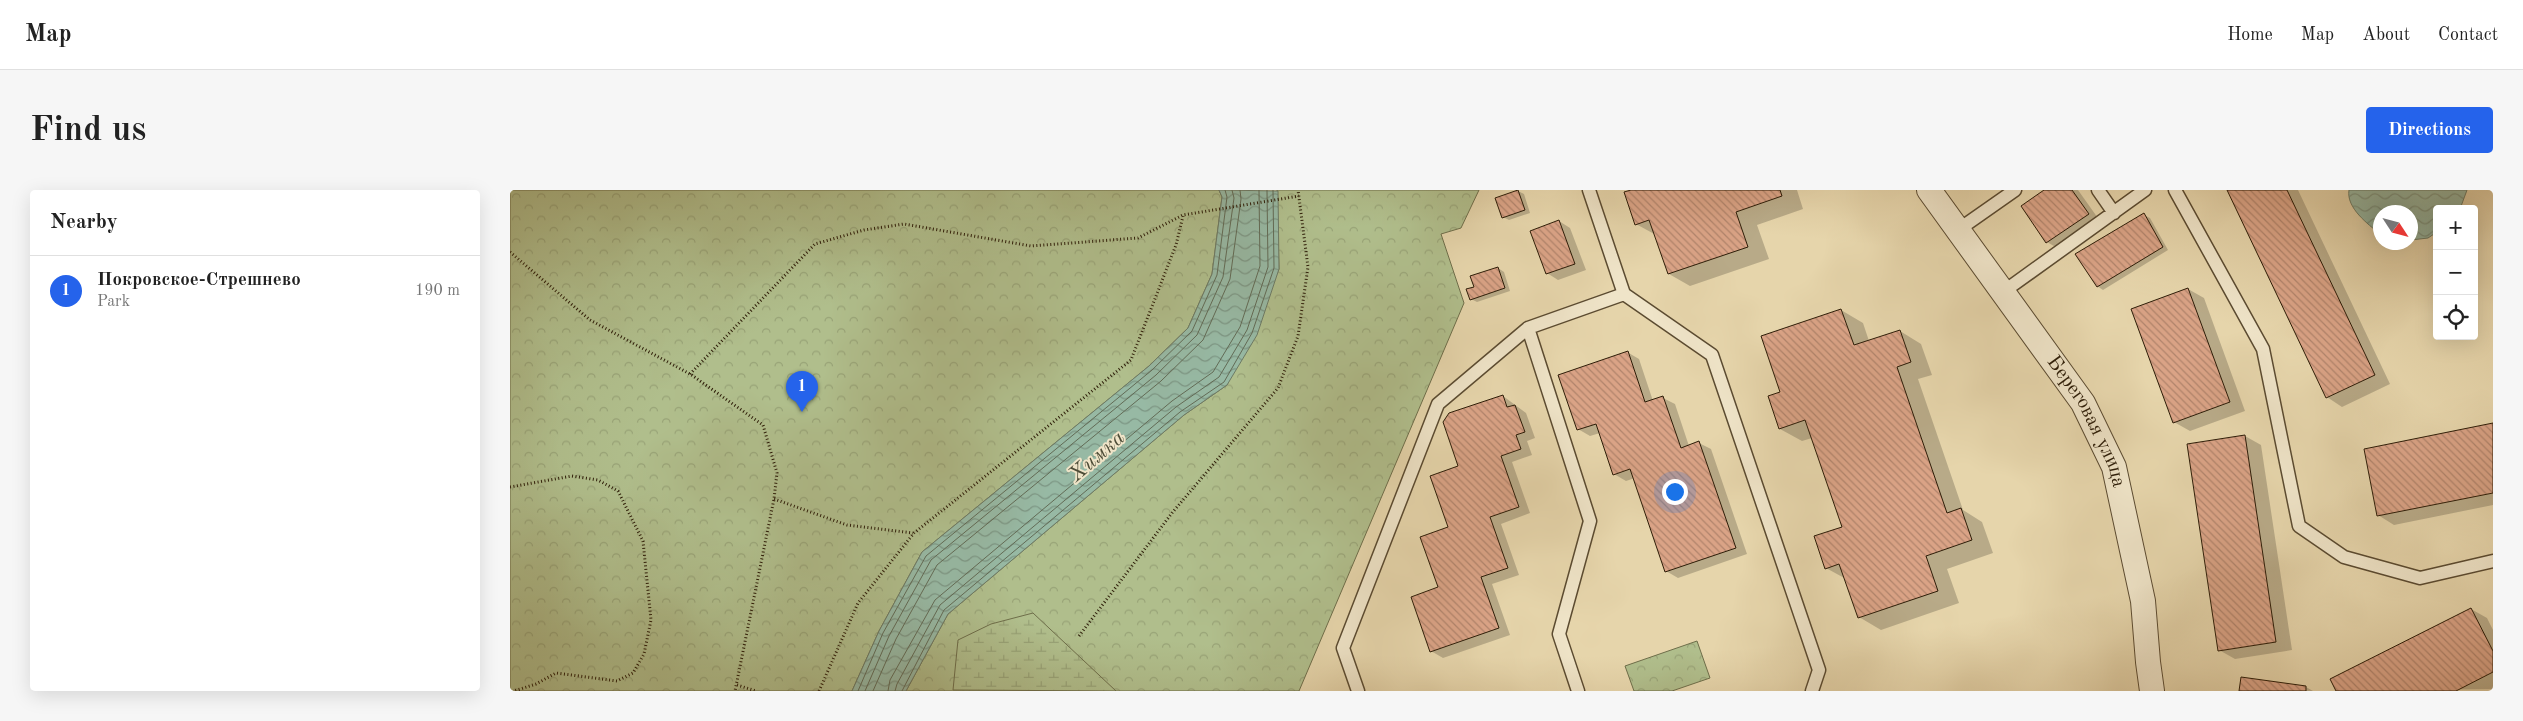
<!DOCTYPE html>
<html lang="en">
<head>
<meta charset="utf-8">
<style>
  :root { --surface:#fff; --page:#f6f6f6; --text:#222; --muted:#767676; --line:#e0e0e0; --accent:#2563eb }
  body { margin:0; font-family:"Old Standard TT",serif; background:var(--page); color:var(--text) }
  .controls { position:absolute; right:15px; top:15px; display:grid; overflow:hidden; border-radius:5px; box-shadow:0 5px 20px #0002 }
  .controls button { width:45px; height:45px; display:grid; place-items:center; padding:0; border:0; border-bottom:1px solid var(--line); background:var(--surface); color:var(--text); font:25px sans-serif }
  .compass { position:absolute; left:1863px; top:15px; width:45px; height:45px; border-radius:50%; background:var(--surface); box-shadow:0 5px 20px #0002; rotate:126deg }
  .you { position:absolute; left:1164px; top:301px; width:18px; height:18px; margin:-12px; border:4px solid #fff; border-radius:50%; background:#1a73e8; box-shadow:0 0 0 8px #1a73e833 }
  .badge { display:grid; place-items:center; width:32px; height:32px; border-radius:50%; background:var(--accent); color:#fff; font-size:16px; font-weight:700 }
  .pin { position:absolute; translate:-50% -41px; filter:drop-shadow(0 1px 2px #0008) }
  .pin::after { content:''; position:absolute; top:26px; width:18px; height:15px; background:inherit; clip-path:polygon(0 0,100% 0,50% 100%) }
  .list { margin:0; padding:0; list-style:none }
  h2 { display:flex; justify-content:space-between; align-items:center; height:65px; margin:0; padding:0 20px; font-size:21px }
  h2 small { font-size:16px; font-weight:400; color:var(--muted) }
  .list li { display:grid; grid-template-columns:32px 1fr auto; gap:15px; align-items:center; box-sizing:border-box; height:70px; padding:0 20px; border-top:1px solid var(--line) }
  .list b { display:block; font-size:19px; white-space:nowrap }
  .list p { margin:0; font-size:16px; white-space:nowrap; color:var(--muted) }
  .list em { font-size:16px; font-style:normal; color:var(--muted) }
  .icon { flex:none; width:28px; height:28px; fill:none; stroke:currentColor; stroke-width:2; stroke-linecap:round; stroke-linejoin:round }
  .map { position:relative; flex:none; width:1983px; height:501px; overflow:hidden; border-radius:5px }
  header { display:flex; align-items:center; gap:30px; box-sizing:border-box; height:70px; padding:0 25px; background:var(--surface); border-bottom:1px solid var(--line) }
  header strong { font-size:24px }
  nav { display:flex; gap:28px; margin-inline-start:auto; font-size:18px }
  .intro { display:flex; align-items:center; justify-content:space-between; box-sizing:border-box; height:120px; padding:0 30px }
  h1 { margin:0; font-size:35px }
  .button { padding:12px 22px; border-radius:5px; background:var(--accent); color:#fff; font-size:18px; font-weight:700 }
  main { display:flex; gap:30px; padding:0 30px }
  aside { flex:1; background:var(--surface); border-radius:5px; box-shadow:0 5px 20px #0002 }
  .map>svg:first-child { display:block }
  .forest { fill:url(#forest-crowns); stroke:#6e6e4a }
  .wetland { fill:url(#wetland-marsh); stroke:#6e6e4a }
  .water { fill:url(#water-waves); stroke:#6d7b66 }
  .shadow { fill:#0003 }
  .lines { fill:none; stroke-linecap:round; stroke-linejoin:round }
  .shore { stroke:#626b56; stroke-width:1 }
  .building { fill:url(#building-back-hatch); stroke:#2d1d08 }
  .lane-casing { stroke:#5b4b31; stroke-width:15 }
  .street-casing { stroke:#5b4b31; stroke-width:26 }
  .path { stroke:#2d1d08; stroke-width:3; stroke-dasharray:1 2.5; stroke-linecap:butt }
  .lane { stroke:#efe4c8; stroke-width:12 }
  .street { stroke:#efe4c8; stroke-width:24 }
  .labels { text-anchor:middle; dominant-baseline:central; stroke-width:4; stroke-linejoin:round; paint-order:stroke }
  .street-label { font-size:20px; fill:#2d1d08; stroke:#efe4c8 }
  .water-label { font-size:21px; font-style:italic; fill:#4d4c37; stroke:#efe4c8 }
</style>
</head>
<body>
<header>
<strong>Map</strong>
<nav><a>Home</a><a>Map</a><a>About</a><a>Contact</a></nav>
</header>
<div class="intro"><h1>Find us</h1><a class="button">Directions</a></div>
<main>
<aside>
<h2>Nearby<small></small></h2>
<ul class="list">
<li><span class="badge">1</span><div><b>Покровское-Стрешнево</b><p>Park</p></div><em>190 m</em></li>
</ul>
</aside>
<div class="map">
<svg width="1983" height="501" viewBox="0 0 1983 501">
  <defs>
    <pattern id="forest-crowns" width="20" height="18" patternUnits="userSpaceOnUse" patternTransform="scale(1.25)"><rect width="20" height="18" fill="#b0be8c"/><path d="M2 6a3 3 0 1 1 6 0M12 15a3 3 0 1 1 6 0" fill="none" stroke="#98a377"/></pattern>
    <pattern id="wetland-marsh" width="20" height="14" patternUnits="userSpaceOnUse" patternTransform="scale(1.25)"><rect width="20" height="14" fill="#b0be8c"/><path d="M1 5h8M5 5V1M11 12h8M15 12V8" fill="none" stroke="#98a377"/></pattern>
    <pattern id="water-waves" width="16" height="10" patternUnits="userSpaceOnUse" patternTransform="scale(1.25)"><rect width="16" height="10" fill="#97b9a4"/><path d="M0 5q4-4 8 0t8 0" fill="none" stroke="#7c9684"/></pattern>
    <pattern id="building-back-hatch" width="6" height="6" patternUnits="userSpaceOnUse" patternTransform="scale(1.25)"><rect width="6" height="6" fill="#daa386"/><path d="M-1 5l2 2M0 0l6 6M5-1l2 2" fill="none" stroke="#b1846c"/></pattern>
  </defs>
  <rect width="100%" height="100%" fill="#e6d5ab"/>
  <filter id="stains"><feTurbulence type="fractalNoise" baseFrequency=".004" numOctaves="4"/><feColorMatrix values="0 0 0 0 .2 0 0 0 0 .09 0 0 0 0 .02 0 0 0 .5 -.17"/></filter>
  <radialGradient id="worn" r=".72"><stop offset=".6" stop-color="#630" stop-opacity="0"/><stop offset="1" stop-color="#630" stop-opacity=".3"/></radialGradient>
  <path class="forest" d="M 0,0 L 709,0 L 712,7 L 702,84 L 678,138 L 639,176 L 412,362 L 369,441 L 342,501 L 0,501 Z
    M 767,0 L 969,0 L 951,38 L 931,44 L 954,113 L 789,501 L 396,501 L 438,424 L 674,225 L 717,195 L 769,79 Z
    M 1187,451 L 1200,488 L 1162,501 L 1124,501 L 1115,476 Z"/>
  <path class="wetland" d="M 523,423 L 606,501 L 443,500 L 448,450 L 481,434 Z"/>
  <path class="water" d="M 709,0 L 768,1 L 769,79 L 747,145 L 717,195 L 674,225 L 438,424 L 396,501 L 342,501 L 369,441 L 412,362 L 639,176 L 678,138 L 702,84 L 712,7 Z
    M 1839,0 L 1957,0 L 1950,19 L 1927,19 L 1927,42 L 1918,48 L 1901,50 L 1900,22 L 1870,22 L 1870,44 C 1858,34 1836,18 1839,0 Z"/>
  <path class="shadow" d="M 1125,0 L 1287,0 L 1293,19 L 1247,35 L 1259,69 L 1180,96 L 1159,84 L 1146,45 L 1126,34 Z
    M 1536,0 L 1568,0 L 1590,31 L 1549,59 L 1537,52 Z
    M 1719,0 L 1788,0 L 1880,194 L 1832,217 L 1817,207 Z
    M 1008,1 L 1014,4 L 1020,23 L 999,30 L 993,27 Z
    M 1634,25 L 1640,28 L 1658,60 L 1593,100 L 1587,96 Z
    M 1049,31 L 1060,38 L 1076,80 L 1048,90 L 1037,83 Z
    M 988,78 L 994,82 L 1000,101 L 967,112 L 961,109 L 966,98 Z
    M 1678,99 L 1694,108 L 1735,221 L 1680,241 L 1664,232 Z
    M 1331,120 L 1353,133 L 1359,151 L 1390,141 L 1411,154 L 1422,185 L 1408,189 L 1453,320 L 1472,332 L 1483,363 L 1437,379 L 1449,413 L 1371,440 L 1349,427 L 1336,389 L 1316,378 L 1333,337 L 1302,248 L 1292,251 L 1270,239 L 1259,207 L 1272,203 Z
    M 1117,162 L 1129,169 L 1143,211 L 1153,208 L 1165,214 L 1179,256 L 1189,253 L 1201,259 L 1237,364 L 1168,388 L 1156,381 L 1125,288 L 1116,291 L 1104,284 L 1090,243 L 1080,246 L 1068,239 Z
    M 993,206 L 1016,223 L 1025,248 L 1017,251 L 1022,265 L 1002,272 L 1020,323 L 991,334 L 1009,385 L 982,394 L 1000,445 L 933,468 L 921,461 L 950,277 Z
    M 1983,234 L 1983,315 L 1884,335 L 1868,325 Z
    M 1735,246 L 1751,255 L 1782,460 L 1725,469 L 1709,460 Z
    M 1961,419 L 1977,428 L 1983,440 L 1983,499 L 1828,501 Z
    M 1796,497 L 1803,501 L 1730,501 Z"/>
  <g class="lines">
    <path class="shore" d="M 348,501 L 373,443 L 416,366 L 642,180 L 682,141 L 707,85 L 717,7 L 715,0
      M 355,501 L 379,446 L 421,370 L 646,185 L 687,145 L 713,87 L 724,8 L 722,0
      M 363,501 L 386,449 L 427,375 L 651,191 L 693,150 L 720,89 L 731,9 L 730,0
      M 378,501 L 380,490 L 425,410 L 662,211 L 703,182 L 730,137 L 750,76 L 749,0
      M 385,501 L 387,494 L 430,415 L 666,217 L 709,187 L 737,140 L 758,77 L 757,0
      M 392,501 L 434,420 L 670,222 L 714,192 L 742,143 L 764,78 L 763,0"/>
  </g>
  <path class="building" d="M 1008,0 L 1015,20 L 992,28 L 985,8 Z
    M 1121,0 L 1270,0 L 1272,6 L 1226,22 L 1238,57 L 1158,84 L 1139,30 L 1125,35 L 1114,2 Z
    M 1534,0 L 1562,0 L 1579,24 L 1536,53 L 1511,16 Z
    M 1717,0 L 1777,0 L 1865,185 L 1816,208 Z
    M 1634,23 L 1653,57 L 1587,97 L 1565,64 Z
    M 1049,30 L 1065,74 L 1036,84 L 1020,41 Z
    M 988,77 L 995,98 L 960,110 L 956,99 L 964,97 L 960,86 Z
    M 1678,98 L 1720,212 L 1663,233 L 1621,119 Z
    M 1331,119 L 1344,155 L 1390,140 L 1401,172 L 1387,177 L 1437,323 L 1451,318 L 1462,350 L 1416,366 L 1428,401 L 1348,428 L 1329,374 L 1315,379 L 1304,346 L 1332,337 L 1295,230 L 1269,239 L 1258,206 L 1270,202 L 1251,146 Z
    M 1118,161 L 1135,212 L 1153,206 L 1171,258 L 1189,251 L 1226,358 L 1155,382 L 1120,279 L 1103,285 L 1086,234 L 1067,240 L 1048,185 Z
    M 993,205 L 997,217 L 1005,215 L 1015,242 L 1006,245 L 1011,259 L 991,266 L 1009,317 L 980,327 L 998,378 L 971,387 L 989,438 L 920,462 L 901,407 L 928,397 L 910,347 L 938,337 L 920,286 L 948,276 L 933,232 L 939,223 Z
    M 1983,233 L 1983,303 L 1867,326 L 1854,259 Z
    M 1735,245 L 1766,452 L 1708,461 L 1677,254 Z
    M 1961,418 L 1983,461 L 1983,482 L 1946,501 L 1826,501 L 1820,489 Z
    M 1731,487 L 1796,496 L 1796,501 L 1729,501 Z"/>
  <g class="lines">
    <g class="lane-casing">
      <path id="lane" d="M 1079,0 L 1114,104 L 1202,165 L 1309,480 L 1302,501
        M 1588,0 L 1604,23
        M 1665,0 L 1753,159 L 1789,336 L 1834,367 L 1910,388 L 1983,371
        M 1448,40 L 1505,0
        M 1493,102 L 1635,0
        M 1018,138 L 1080,331 L 1049,444 L 1068,501
        M 848,501 L 833,458 L 928,214 L 1018,138 L 1114,104"/>
    </g>
    <g class="street-casing">
      <g id="street">
        <path id="s1" d="M 1419,0 L 1573,213 L 1604,277 L 1633,411 L 1638,472 L 1642,501"/>
      </g>
    </g>
    <path class="path" d="M 0,62 L 80,130 L 180,184 L 253,235 L 267,283 L 264,309 L 225,501
      M 180,184 L 305,54 L 354,40 L 394,34 L 521,56 L 628,48 L 673,25 L 789,6
      M 0,297 L 62,286 L 88,290 L 108,301 L 133,351 L 141,430 L 134,464 L 123,483 L 107,491 L 46,483 L 26,494 L 4,501
      M 264,309 L 337,335 L 403,343
      M 569,446 L 662,323 L 768,198 L 788,146 L 798,77 L 788,0
      M 227,495 L 246,501
      M 309,501 L 348,413 L 404,343 L 621,170 L 666,55 L 673,26"/>
    <use href="#lane" class="lane"/>
    <use href="#street" class="street"/>
  </g>
  <g class="labels">
    <g class="street-label">
      <text stroke="none"><textPath href="#s1" startOffset="281">Береговая улица</textPath></text>
    </g>
    <g class="water-label">
      <text transform="translate(587 267) rotate(-41)">Химка</text>
    </g>
  </g>
  <rect width="100%" height="100%" filter="url(#stains)"/>
  <rect width="100%" height="100%" fill="url(#worn)"/>
</svg>
<div class="controls">
<button>+</button>
<button>−</button>
<button><svg class="icon" aria-label="locate" viewBox="0 0 24 24"><circle cx="12" cy="12" r="6"/><path d="M12 2v4M12 18v4M2 12h4M18 12h4"/></svg></button>
</div>
<svg class="compass" viewBox="-18 -18 36 36"><path d="M0-13l5 13h-10z" fill="#e53935"/><path d="M0 13l5-13h-10z" fill="#767676"/></svg>
<div class="you"></div>
<div class="pin badge" style="left:292px;top:222px">1</div>
</div>
</main>
</body>
</html>
